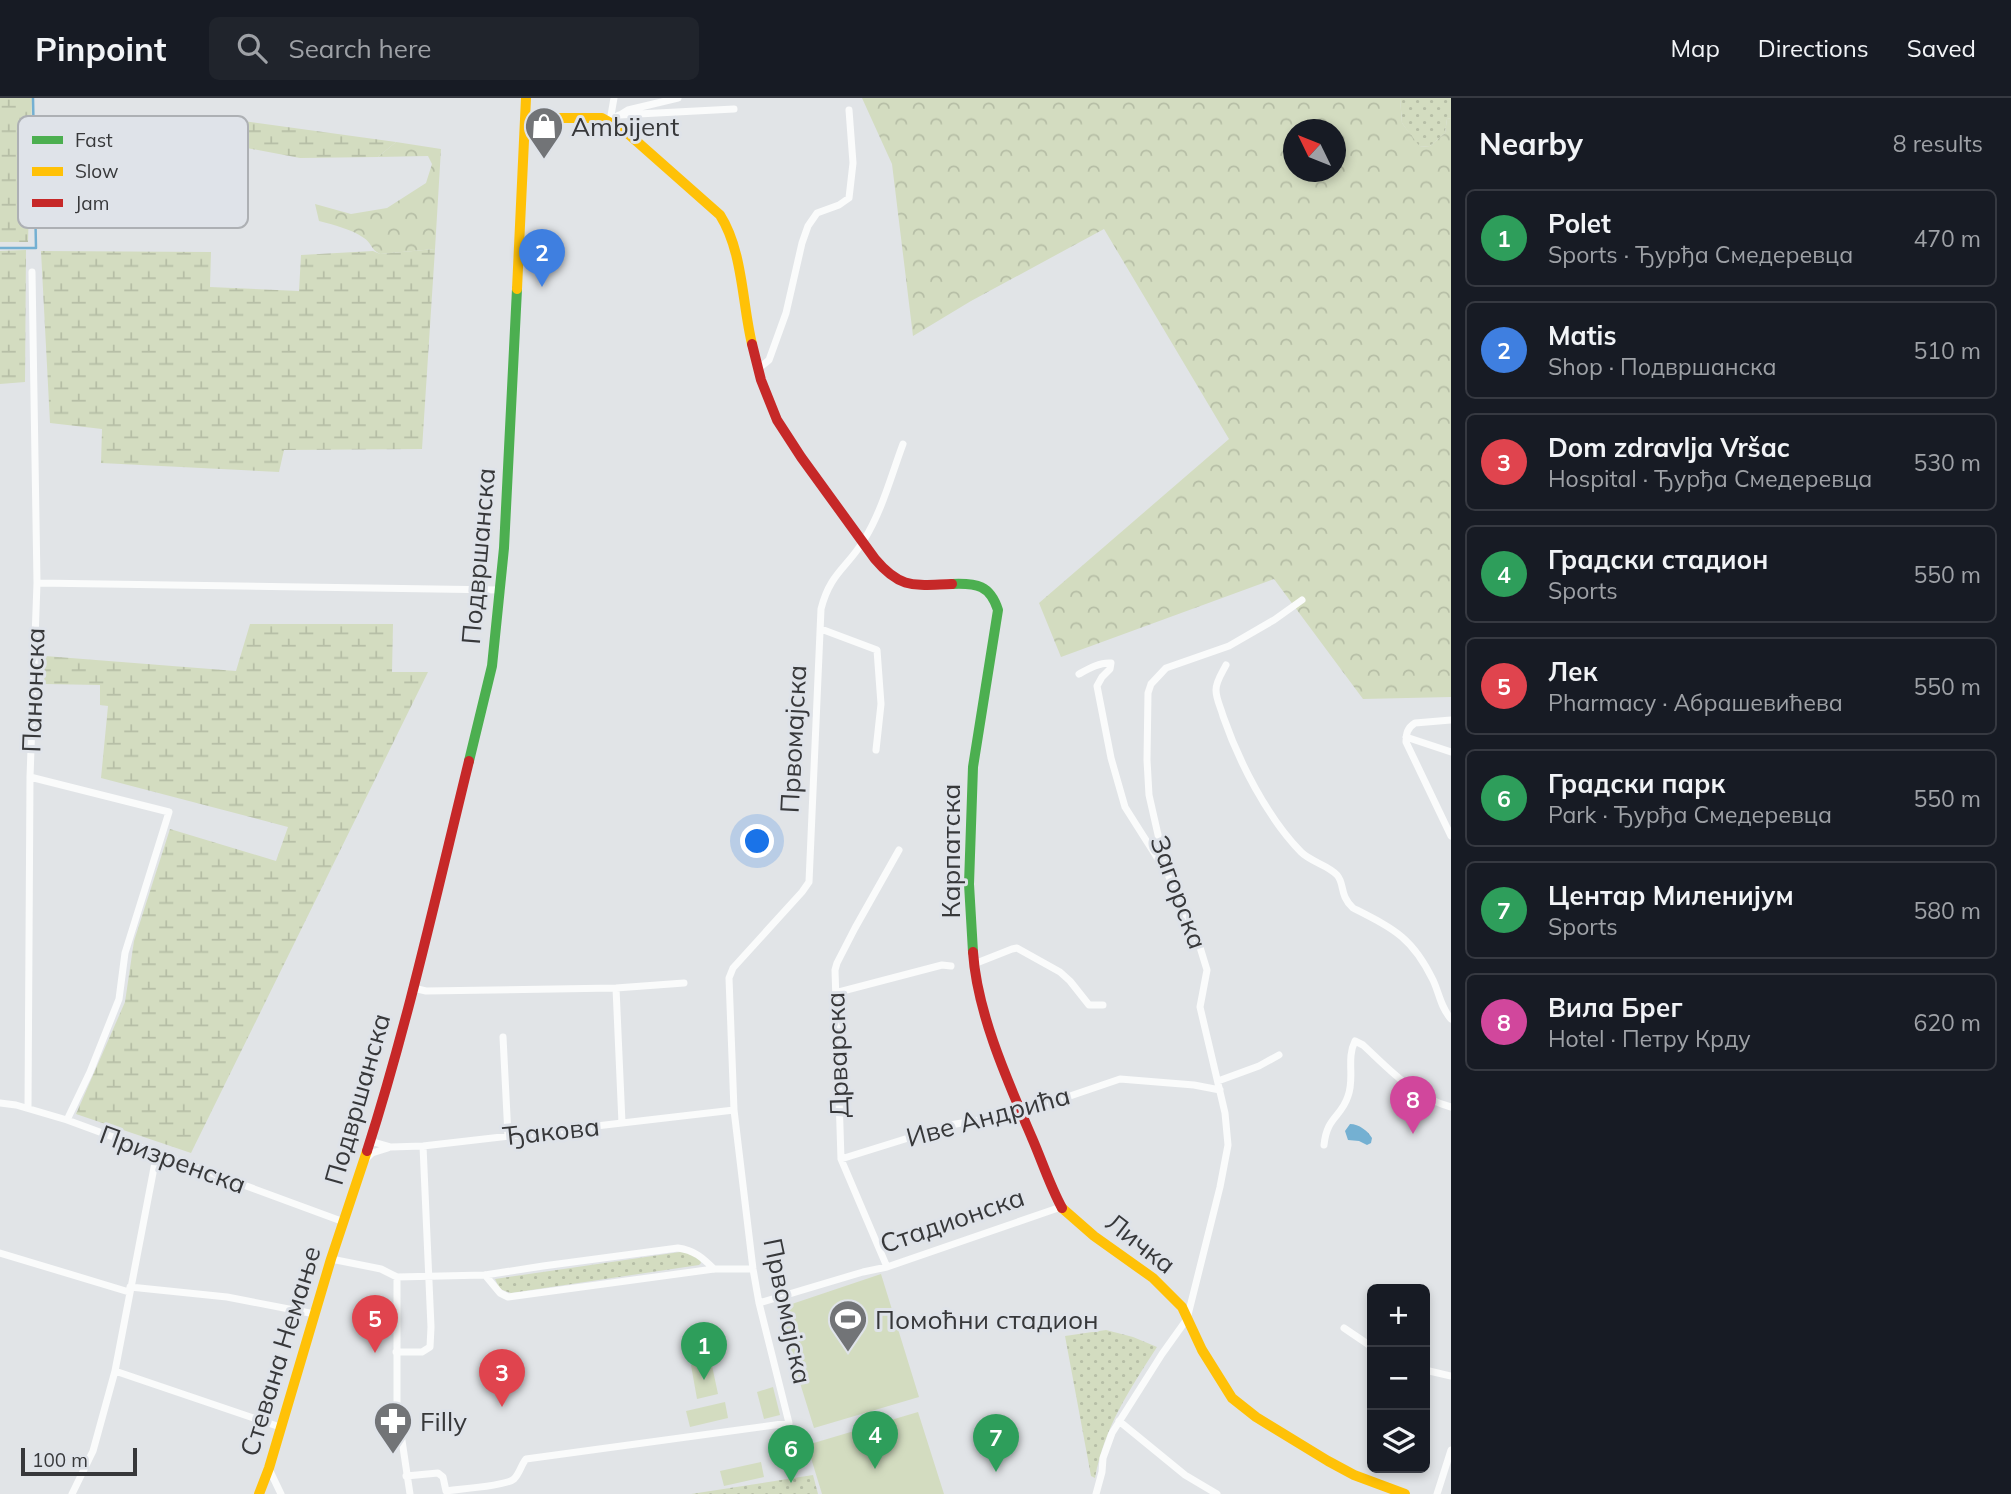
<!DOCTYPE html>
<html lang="en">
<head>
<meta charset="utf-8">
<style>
  :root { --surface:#171b24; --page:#20242c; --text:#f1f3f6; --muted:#9ea1a6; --line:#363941; --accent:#db2777 }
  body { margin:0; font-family:Mulish,sans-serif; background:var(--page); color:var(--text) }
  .controls { position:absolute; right:21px; bottom:21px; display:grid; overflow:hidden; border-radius:10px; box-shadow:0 4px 10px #0003 }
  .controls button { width:63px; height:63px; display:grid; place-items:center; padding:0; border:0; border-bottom:2px solid var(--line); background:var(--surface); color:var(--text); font:35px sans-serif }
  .compass { position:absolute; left:1283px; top:21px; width:63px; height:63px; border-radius:50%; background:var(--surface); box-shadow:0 4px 10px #0003; rotate:313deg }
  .scale { position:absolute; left:21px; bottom:18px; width:116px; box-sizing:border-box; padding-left:7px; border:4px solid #37383a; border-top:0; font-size:19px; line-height:24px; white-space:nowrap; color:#37383a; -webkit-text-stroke:5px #dfe3e9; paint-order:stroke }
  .you { position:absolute; left:758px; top:744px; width:24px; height:24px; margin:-18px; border:5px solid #fff; border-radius:50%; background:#1a73e8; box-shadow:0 0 0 10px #1a73e833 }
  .badge { display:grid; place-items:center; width:46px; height:46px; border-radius:50%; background:var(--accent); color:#fff; font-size:23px; font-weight:700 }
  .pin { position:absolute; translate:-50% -58px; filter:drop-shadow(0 2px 4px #0008) }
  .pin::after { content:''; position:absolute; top:37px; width:24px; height:21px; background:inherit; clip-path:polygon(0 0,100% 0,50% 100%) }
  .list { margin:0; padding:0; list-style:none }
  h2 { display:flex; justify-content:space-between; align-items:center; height:91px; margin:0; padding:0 28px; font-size:30px }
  h2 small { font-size:23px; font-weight:400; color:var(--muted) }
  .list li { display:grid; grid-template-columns:46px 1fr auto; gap:21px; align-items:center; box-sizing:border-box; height:98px; margin:0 14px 14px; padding:0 14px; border:2px solid var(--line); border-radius:10px }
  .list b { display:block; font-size:26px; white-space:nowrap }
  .list p { margin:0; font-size:23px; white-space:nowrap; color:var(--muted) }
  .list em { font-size:23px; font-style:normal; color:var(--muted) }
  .icon { flex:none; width:38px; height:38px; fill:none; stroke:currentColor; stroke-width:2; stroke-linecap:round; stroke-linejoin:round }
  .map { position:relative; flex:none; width:1451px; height:1396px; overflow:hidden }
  header { display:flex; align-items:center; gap:42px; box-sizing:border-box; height:98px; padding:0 35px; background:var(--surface); border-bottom:2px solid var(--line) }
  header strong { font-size:33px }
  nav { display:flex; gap:38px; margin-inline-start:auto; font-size:24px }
  .search { width:490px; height:63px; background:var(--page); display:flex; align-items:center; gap:18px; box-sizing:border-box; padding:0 24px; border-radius:10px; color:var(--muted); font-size:26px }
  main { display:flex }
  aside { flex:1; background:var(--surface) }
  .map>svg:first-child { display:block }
  .grass { fill:url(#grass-dots) }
  .forest { fill:url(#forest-crowns); fill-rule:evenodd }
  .wetland { fill:url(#wetland-marsh) }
  .pitch { fill:#d3dcc0 }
  .water { fill:url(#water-ripples) }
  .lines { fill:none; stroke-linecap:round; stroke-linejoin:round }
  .stream { stroke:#74b0d2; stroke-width:2.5 }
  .street { stroke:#fafbfb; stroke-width:7 }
  .fast { stroke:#4caf50; stroke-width:10 }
  .slow { stroke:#ffc107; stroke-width:10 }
  .jam { stroke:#c62828; stroke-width:10 }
  .labels { text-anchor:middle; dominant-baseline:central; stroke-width:6; stroke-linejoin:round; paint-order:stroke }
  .poi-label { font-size:26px; fill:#37383a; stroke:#dfe3e9; text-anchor:start }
  .street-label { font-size:26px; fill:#37383a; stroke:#dfe3e9 }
  .key { fill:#dfe3e9; stroke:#adb0b4; stroke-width:2 }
  .key-label { font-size:19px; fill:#37383a }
</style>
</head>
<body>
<header>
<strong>Pinpoint</strong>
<div class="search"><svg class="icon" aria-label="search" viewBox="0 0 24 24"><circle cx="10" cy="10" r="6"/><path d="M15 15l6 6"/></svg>Search here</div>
<nav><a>Map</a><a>Directions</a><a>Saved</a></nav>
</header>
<main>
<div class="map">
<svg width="1451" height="1396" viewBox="0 0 1451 1396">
  <defs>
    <pattern id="grass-dots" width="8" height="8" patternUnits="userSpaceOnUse" patternTransform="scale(1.75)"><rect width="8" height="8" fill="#d3dcc0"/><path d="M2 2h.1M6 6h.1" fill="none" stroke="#b6bea6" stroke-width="1.8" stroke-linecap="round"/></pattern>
    <pattern id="forest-crowns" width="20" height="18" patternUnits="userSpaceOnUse" patternTransform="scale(1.75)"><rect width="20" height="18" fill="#d3dcc0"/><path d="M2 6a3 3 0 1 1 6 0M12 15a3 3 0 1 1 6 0" fill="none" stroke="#b6bea6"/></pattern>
    <pattern id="wetland-marsh" width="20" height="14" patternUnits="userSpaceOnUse" patternTransform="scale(1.75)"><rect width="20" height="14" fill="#d3dcc0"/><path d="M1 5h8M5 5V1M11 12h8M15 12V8" fill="none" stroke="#b6bea6"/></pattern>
    <pattern id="water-ripples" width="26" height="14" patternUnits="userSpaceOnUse" patternTransform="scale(1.75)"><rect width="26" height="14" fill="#74b0d2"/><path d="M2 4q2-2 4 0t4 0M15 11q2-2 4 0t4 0" fill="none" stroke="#6090ab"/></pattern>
  </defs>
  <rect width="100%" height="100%" fill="#e1e4e7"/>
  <path class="grass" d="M 1400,0 L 1451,0 L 1451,20 L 1447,21 L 1445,35 L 1430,48 L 1419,49 L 1402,25 Z
    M 680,1154 L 689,1155 L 700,1162 L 701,1165 L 699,1167 L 511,1195 L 500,1191 L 495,1181 Z
    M 1106,1232 L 1133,1239 L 1157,1249 C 1130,1291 1104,1329 1095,1380 L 1091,1378 L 1065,1238 Z
    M 813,1377 L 818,1396 L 691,1396 Z"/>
  <path class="forest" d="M 862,0 L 1400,0 L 1402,25 L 1420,49 L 1430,48 L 1445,35 L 1447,21 L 1451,20 L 1451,599 L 1363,601 L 1274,481 L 1061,559 L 1039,505 L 1229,341 L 1104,131 L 971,203 L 913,238 L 892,66 ZM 1294,32 L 1336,32 L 1336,74 L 1294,74 Z
    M 396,44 L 441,51 L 435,151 L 380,156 C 371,152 371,144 364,140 C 351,131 334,127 319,123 L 315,106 L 351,116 L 387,110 L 426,85 L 432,66 L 428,58 L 378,59 Z"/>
  <path class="wetland" d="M 0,0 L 32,0 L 28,144 L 0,144 Z
    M 206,18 L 396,44 L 378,59 L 300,60 L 199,41 Z
    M 435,151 L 422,351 L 284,352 L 279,374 L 101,365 L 102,331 L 50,325 L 41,153 L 211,154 L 210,189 L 299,193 L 301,157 L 373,153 L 380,156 Z
    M 26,152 L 25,284 L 0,286 L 0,153 Z
    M 250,526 L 393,526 L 392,574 L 428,574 L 191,1055 L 76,1016 L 125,904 L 134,843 L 170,731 L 276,763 L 288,729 L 101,680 L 108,608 L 100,607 L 100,587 L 44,586 L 45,558 L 236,573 Z"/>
  <path class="pitch" d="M 881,1176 L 919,1299 L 814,1330 L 777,1211 Z
    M 711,1263 L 718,1296 L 697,1301 L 691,1267 Z
    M 773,1289 L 780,1317 L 764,1321 L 757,1294 Z
    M 725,1304 L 728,1320 L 690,1329 L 686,1313 Z
    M 918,1314 L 944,1396 L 822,1396 L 807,1347 Z
    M 761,1364 L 764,1379 L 724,1388 L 720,1373 Z"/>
  <path class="water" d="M 1350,1026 C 1359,1026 1368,1033 1372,1040 L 1371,1045 L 1367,1047 L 1359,1043 L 1348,1042 L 1345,1033 Z"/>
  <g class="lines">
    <path class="stream" d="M 0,150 L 36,150 L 33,0"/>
    <path class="street" d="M 620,17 L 628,12 L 678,0
      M 610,23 L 619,17 L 734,11
      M 610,23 L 614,0
      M 758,271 L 769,262 L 786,215 L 802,145 L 808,128 L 817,115 L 839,107 L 849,100 L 853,65 L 849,12
      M 37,485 L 501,492
      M 821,531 L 877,552 L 881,606 L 876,652
      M 1226,567 C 1222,575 1216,583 1216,592 C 1216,601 1221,610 1223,618 C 1239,664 1267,719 1301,754 C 1311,764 1328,767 1337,777 C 1345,786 1339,797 1353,810 C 1394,831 1412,839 1433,882 C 1440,897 1440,908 1451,921
      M 1079,576 C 1088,571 1100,564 1111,565 L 1110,571 L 1102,579 L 1097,588 L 1111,660 L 1125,709 L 1163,769
      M 1451,622 L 1415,625 C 1407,630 1406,636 1406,644 L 1451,738
      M 1406,639 L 1451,654
      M 30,679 L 169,714 L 125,855 L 119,901 L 90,974 L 67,1022
      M 974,866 L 1012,851 L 1017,850 L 1060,874 L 1070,883 L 1089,907 L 1103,907
      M 413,890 L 426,893 L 616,890 L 684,885
      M 616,890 L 622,1025
      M 835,895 L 942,867 L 951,868
      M 503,939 L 508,1038
      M 1218,983 L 1259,968 L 1279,957
      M 0,1005 L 16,1007 L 67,1022 L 344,1124
      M 28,1010 L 30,679 L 37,485 L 32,174
      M 370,1043 L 391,1049 L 423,1048 L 734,1012
      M 1324,1047 C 1327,1018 1341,1020 1348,998 C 1355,980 1346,961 1355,943 L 1363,947 C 1390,972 1414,999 1451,1009
      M 841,1061 L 950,1027 L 1020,1015 L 1120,981 L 1194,987 L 1220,992
      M 365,1062 L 372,1055 L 388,1050
      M 0,1155 L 129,1194
      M 331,1161 L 381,1171 L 397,1179 L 485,1177 L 543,1168 L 678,1150 C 694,1152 703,1160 714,1171
      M 887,1169 L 841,1061 L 835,872 L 837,865 L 855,830 L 899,752
      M 485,1177 L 500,1195 L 508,1199 L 714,1171 L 753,1171
      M 397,1179 L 397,1309 L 410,1396
      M 130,1189 L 227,1199 L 315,1216
      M 759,1205 L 863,1174 L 887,1169 L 1061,1109
      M 1344,1230 L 1372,1249
      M 396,1254 L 422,1254 L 430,1249 L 431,1229 L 423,1048
      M 1425,1272 L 1451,1278
      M 115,1273 L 280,1329
      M 1119,1323 L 1185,1377 L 1217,1396
      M 269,1371 L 281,1396
      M 406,1378 L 438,1375 L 443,1379 L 446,1393 C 459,1391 506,1388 514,1381 C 520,1375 521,1367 526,1361 L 789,1325 L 759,1205 L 753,1171 L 734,1012 L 729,880 L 733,870 L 802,794 L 809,784 L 821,511 C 830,475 847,470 864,442 C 882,413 891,378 903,346
      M 72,1396 L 93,1353 L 115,1273 L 157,1054
      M 1096,1396 L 1102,1374 L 1103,1360 L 1112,1335 L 1162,1256 L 1187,1221 L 1220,1089 L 1228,1047 L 1225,1015 L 1200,909 L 1207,872 L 1199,846 L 1166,772 L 1149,697 L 1147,662 L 1148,595 L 1151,586 L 1166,570 L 1229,548 L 1274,522 L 1302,502
      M 1437,1396 L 1451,1352"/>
    <path class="fast" d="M 952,486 C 977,485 990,487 998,512 L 973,669 L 969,786 L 973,854
      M 469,663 L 492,568 L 504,450 L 517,191"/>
    <path class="slow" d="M 525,20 L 602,20 L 625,33 L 720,117 C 743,153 742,205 752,246
      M 517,191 L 526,0
      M 1062,1110 L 1094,1138 L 1153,1180 L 1182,1209 L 1202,1252 L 1232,1300 L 1256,1319 L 1328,1363 L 1354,1377 L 1405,1396
      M 259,1396 L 269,1370 L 331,1161 L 367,1053"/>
    <path class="jam" d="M 752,246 L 761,282 L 777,322 L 801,359 L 875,461 C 901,492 915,487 952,486
      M 973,854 C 977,915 1008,984 1032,1040 C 1042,1063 1050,1088 1062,1110
      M 367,1053 C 408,925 437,793 469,663"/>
  </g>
  <defs>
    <g id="shop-pin" transform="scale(2.0125)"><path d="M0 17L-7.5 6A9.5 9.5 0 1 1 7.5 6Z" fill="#727477" stroke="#dfe3e9"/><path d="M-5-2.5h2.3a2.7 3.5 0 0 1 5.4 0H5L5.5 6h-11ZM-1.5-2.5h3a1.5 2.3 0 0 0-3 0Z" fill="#fff"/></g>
    <g id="stadium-pin" transform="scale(2.0125)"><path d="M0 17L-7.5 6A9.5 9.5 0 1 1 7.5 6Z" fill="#727477" stroke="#dfe3e9"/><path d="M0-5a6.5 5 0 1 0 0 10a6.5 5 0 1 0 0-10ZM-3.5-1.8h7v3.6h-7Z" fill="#fff"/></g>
    <g id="pharmacy-pin" transform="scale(2.0125)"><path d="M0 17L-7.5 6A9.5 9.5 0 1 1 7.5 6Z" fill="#727477" stroke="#dfe3e9"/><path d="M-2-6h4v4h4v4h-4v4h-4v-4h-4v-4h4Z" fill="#fff"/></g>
  </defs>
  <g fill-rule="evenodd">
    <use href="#shop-pin" x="544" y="28"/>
    <use href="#stadium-pin" x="848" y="1221"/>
    <use href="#pharmacy-pin" x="393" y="1323"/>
  </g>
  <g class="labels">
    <g class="poi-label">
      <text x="571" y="28">Ambijent</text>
      <text x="875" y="1221">Помоћни стадион</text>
      <text x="420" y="1323">Filly</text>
    </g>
    <g class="street-label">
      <text transform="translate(478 458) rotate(-85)">Подвршанска</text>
      <text transform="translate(33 592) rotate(-88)">Панонска</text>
      <text transform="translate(793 641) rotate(-87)">Првомајска</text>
      <text transform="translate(950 753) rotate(-90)">Карпатска</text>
      <text transform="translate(1179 794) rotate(70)">Загорска</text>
      <text transform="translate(837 957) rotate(-92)">Дрварска</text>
      <text transform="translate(357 1001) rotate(-74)">Подвршанска</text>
      <text transform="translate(988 1018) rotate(-15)">Иве Андрића</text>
      <text transform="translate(551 1033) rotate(-6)">Ђакова</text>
      <text transform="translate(173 1061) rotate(20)">Призренска</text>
      <text transform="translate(952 1122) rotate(-19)">Стадионска</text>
      <text transform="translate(1141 1145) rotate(38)">Личка</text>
      <text transform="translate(788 1213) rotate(78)">Првомајска</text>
      <text transform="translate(280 1253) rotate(-73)">Стевана Немање</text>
    </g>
  </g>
  <rect x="18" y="18" width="230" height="112" rx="10" class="key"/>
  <rect x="32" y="38" width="31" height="8" fill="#4caf50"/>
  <rect x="32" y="69" width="31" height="9" fill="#ffc107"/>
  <rect x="32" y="101" width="31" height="8" fill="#c62828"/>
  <g class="key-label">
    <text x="75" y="49">Fast</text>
    <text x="75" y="80">Slow</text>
    <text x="75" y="112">Jam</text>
  </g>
</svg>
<div class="controls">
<button>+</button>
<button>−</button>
<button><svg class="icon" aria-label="layers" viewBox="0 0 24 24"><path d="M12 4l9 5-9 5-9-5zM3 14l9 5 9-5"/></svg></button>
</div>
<svg class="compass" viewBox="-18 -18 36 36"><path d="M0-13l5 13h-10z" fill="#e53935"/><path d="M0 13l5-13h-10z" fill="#9ea1a6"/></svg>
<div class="scale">100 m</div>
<div class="you"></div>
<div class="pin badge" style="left:704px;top:1282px;background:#2e9e5b">1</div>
<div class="pin badge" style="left:542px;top:189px;background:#3f7fe0">2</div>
<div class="pin badge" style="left:502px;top:1309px;background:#e0444e">3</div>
<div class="pin badge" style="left:875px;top:1371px;background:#2e9e5b">4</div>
<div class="pin badge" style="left:375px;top:1255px;background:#e0444e">5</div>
<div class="pin badge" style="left:791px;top:1385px;background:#2e9e5b">6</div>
<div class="pin badge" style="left:996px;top:1374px;background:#2e9e5b">7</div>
<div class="pin badge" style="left:1413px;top:1036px;background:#d1479c">8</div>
</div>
<aside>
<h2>Nearby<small>8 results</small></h2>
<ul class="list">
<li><span class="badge" style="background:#2e9e5b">1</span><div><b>Polet</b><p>Sports · Ђурђа Смедеревца</p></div><em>470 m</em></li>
<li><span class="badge" style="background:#3f7fe0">2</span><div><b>Matis</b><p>Shop · Подвршанска</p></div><em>510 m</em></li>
<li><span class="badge" style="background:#e0444e">3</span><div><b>Dom zdravlja Vršac</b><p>Hospital · Ђурђа Смедеревца</p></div><em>530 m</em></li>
<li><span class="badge" style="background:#2e9e5b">4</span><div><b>Градски стадион</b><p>Sports</p></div><em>550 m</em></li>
<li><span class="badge" style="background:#e0444e">5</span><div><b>Лек</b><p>Pharmacy · Абрашевићева</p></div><em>550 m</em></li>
<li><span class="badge" style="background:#2e9e5b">6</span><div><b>Градски парк</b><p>Park · Ђурђа Смедеревца</p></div><em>550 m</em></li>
<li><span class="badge" style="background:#2e9e5b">7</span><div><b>Центар Миленијум</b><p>Sports</p></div><em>580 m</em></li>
<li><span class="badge" style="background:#d1479c">8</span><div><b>Вила Брег</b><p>Hotel · Петру Крду</p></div><em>620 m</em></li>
</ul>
</aside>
</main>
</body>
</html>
